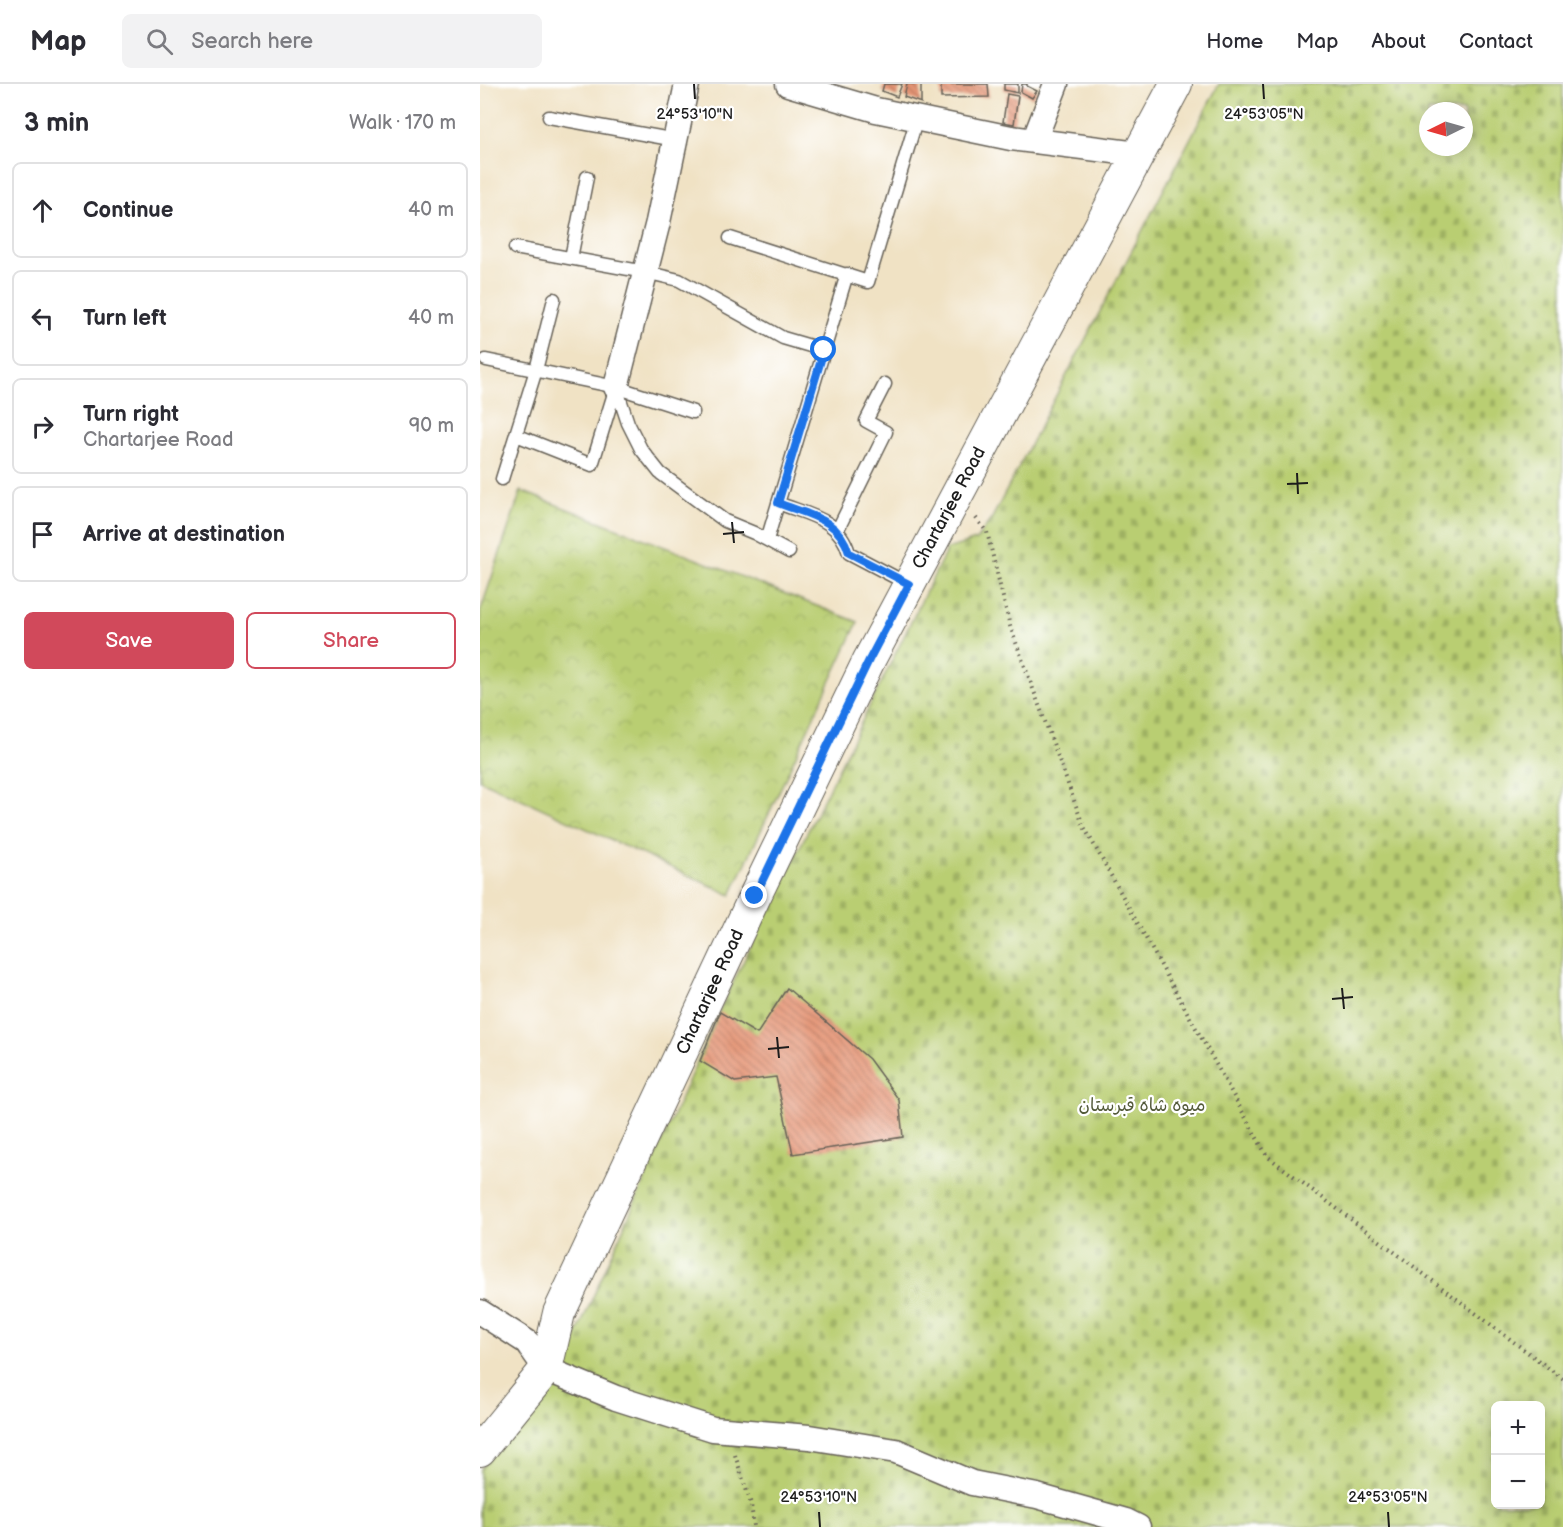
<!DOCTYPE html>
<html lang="en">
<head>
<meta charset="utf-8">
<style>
  :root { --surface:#fff; --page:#f2f2f3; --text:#2b2b33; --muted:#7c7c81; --line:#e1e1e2; --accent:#d1495b }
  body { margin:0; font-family:"Balsamiq Sans","Playpen Sans Arabic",sans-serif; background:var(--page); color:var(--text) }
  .controls { position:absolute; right:18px; bottom:18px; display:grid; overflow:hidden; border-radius:9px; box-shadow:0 3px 15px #0003 }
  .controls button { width:54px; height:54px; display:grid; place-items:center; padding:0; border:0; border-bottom:2px solid var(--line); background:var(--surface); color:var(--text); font:30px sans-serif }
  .compass { position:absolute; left:939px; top:18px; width:54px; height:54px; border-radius:50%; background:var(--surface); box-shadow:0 3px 15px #0003; rotate:265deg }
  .stop { position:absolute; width:18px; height:18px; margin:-14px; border:4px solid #1a73e8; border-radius:50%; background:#fff }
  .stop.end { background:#1a73e8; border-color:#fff; box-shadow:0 2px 6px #0008 }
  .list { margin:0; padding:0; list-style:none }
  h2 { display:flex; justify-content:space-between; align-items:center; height:78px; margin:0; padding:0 24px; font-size:26px }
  h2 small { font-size:20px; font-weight:400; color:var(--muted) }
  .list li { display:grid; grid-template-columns:39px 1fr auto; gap:18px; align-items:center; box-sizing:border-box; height:96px; margin:0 12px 12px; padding:0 12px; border:2px solid var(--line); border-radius:9px }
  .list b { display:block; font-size:22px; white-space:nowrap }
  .list p { margin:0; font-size:20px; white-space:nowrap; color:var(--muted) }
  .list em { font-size:20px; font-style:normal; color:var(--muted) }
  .actions { display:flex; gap:12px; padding:18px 24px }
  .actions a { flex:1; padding:14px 0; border:2px solid var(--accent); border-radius:9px; text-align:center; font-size:21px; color:var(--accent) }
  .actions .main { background:var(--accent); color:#fff }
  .icon { flex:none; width:33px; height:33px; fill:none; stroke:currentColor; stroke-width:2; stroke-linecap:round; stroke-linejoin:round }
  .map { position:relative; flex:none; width:1083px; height:1443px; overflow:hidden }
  header { display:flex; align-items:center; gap:36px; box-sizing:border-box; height:84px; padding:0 30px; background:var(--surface); border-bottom:2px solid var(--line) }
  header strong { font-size:28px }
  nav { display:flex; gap:33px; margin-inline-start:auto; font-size:21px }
  .search { width:420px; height:54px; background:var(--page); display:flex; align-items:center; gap:15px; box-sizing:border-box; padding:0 21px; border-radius:9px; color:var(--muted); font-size:22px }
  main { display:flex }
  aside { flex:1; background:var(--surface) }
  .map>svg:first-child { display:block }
  .cemetery { fill:url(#cemetery-stones); stroke:#6a7547; stroke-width:1.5; fill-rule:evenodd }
  .park { fill:url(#park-crowns); stroke:#6a7547; stroke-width:1.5 }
  .building { fill:url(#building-back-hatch) }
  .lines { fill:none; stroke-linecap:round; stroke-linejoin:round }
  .service-casing { stroke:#666157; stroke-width:15 }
  .minor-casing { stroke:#666157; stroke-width:27 }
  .tertiary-casing { stroke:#666157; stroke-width:34 }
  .path { stroke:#666157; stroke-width:4; stroke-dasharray:1.5 4.5; stroke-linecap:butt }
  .service { stroke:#fff; stroke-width:12 }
  .minor { stroke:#fff; stroke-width:24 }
  .tertiary { stroke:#fff; stroke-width:32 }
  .route { stroke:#1a73e8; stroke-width:8 }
  .ticks { fill:none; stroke:#1c1c1c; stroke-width:2 }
  .labels { text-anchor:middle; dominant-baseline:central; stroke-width:4.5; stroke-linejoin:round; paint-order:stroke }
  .street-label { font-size:18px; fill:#1c1c1c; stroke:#fff }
  .park-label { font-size:18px; fill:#535a3a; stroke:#fff }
  .ticks-label { font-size:15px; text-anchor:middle; fill:#1c1c1c; stroke:#fff; stroke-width:4.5; stroke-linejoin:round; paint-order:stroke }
</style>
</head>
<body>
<header>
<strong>Map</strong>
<div class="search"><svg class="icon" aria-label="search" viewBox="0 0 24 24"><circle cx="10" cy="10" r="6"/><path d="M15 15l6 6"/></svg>Search here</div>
<nav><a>Home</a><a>Map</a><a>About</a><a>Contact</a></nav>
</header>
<main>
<aside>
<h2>3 min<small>Walk · 170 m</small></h2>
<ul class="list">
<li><svg class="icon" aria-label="ahead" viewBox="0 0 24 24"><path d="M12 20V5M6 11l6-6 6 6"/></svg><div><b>Continue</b></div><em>40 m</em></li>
<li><svg class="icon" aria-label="left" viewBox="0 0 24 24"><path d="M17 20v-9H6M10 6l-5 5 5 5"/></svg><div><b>Turn left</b></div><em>40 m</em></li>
<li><svg class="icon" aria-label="right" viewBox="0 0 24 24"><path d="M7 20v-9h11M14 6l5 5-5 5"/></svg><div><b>Turn right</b><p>Chartarjee Road</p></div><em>90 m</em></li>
<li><svg class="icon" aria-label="arrive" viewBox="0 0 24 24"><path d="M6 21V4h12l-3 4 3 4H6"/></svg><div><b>Arrive at destination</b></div></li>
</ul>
<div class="actions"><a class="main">Save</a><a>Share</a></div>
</aside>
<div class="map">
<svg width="1083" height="1443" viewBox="0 0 1083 1443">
  <defs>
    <pattern id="cemetery-stones" width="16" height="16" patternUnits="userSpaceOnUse" patternTransform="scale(1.5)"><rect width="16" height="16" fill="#b9ce72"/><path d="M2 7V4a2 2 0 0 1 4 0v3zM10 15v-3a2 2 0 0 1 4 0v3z" fill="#9eb062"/></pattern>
    <pattern id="park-crowns" width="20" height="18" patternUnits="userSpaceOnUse" patternTransform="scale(1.5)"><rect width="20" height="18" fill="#b9ce72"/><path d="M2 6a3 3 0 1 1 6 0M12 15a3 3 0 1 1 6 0" fill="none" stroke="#9eb062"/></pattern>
    <pattern id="building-back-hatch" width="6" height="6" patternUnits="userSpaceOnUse" patternTransform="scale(1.5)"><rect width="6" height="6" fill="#e59475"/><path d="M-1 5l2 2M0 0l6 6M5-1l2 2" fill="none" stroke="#b9785f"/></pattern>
  </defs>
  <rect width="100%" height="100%" fill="#fff"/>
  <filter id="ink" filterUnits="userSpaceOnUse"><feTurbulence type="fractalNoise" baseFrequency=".0167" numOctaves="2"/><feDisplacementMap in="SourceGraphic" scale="12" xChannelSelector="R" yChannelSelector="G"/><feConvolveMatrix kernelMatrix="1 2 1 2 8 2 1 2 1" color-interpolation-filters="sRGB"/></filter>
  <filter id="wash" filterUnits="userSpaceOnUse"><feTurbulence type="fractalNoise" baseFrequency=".008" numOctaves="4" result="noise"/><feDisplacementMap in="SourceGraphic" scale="24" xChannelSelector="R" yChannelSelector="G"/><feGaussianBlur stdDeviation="1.35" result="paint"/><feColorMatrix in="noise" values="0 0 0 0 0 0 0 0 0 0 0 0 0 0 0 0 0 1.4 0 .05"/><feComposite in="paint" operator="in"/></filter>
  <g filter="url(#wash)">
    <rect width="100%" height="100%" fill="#f0e2c4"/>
    <path class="cemetery" d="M 739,0 L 1083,0 L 1083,1443 L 0,1443 L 0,1386 L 90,1265 L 242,921 L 467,465 L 496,456 L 512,434 ZM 948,27 L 984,27 L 984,63 L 948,63 ZM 1016,1322 L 1060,1322 L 1060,1420 L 1016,1420 Z"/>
    <path class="park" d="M 41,407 L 378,538 L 251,811 L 0,696 L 0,528 Z"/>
    <g id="blocks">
      <path class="building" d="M 404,0 L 422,0 L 417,13 L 402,7 Z
        M 427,0 L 441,0 L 441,19 L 424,13 Z
        M 461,0 L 508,0 L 509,13 L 461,14 Z
        M 524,0 L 538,0 L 538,9 L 524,6 Z
        M 542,0 L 547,0 L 547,2 L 557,7 L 552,14 L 541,8 Z
        M 527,10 L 538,12 L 534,40 L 523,38 Z
        M 307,904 L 389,975 L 419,1016 L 423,1053 L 313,1070 L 296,993 L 255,998 L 220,977 L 240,928 L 277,950 Z"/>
    </g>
  </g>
  <g filter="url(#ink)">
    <use href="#blocks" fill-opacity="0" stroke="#666157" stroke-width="1.5"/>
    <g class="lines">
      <g class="service-casing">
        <path id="service" d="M 69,33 L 196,56
          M 250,154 L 388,198 L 437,34
          M 35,164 L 165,188 L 199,196 L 303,254 L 344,266
          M 91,174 L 107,93
          M 6,276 L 136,303 L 148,339 L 161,365 L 180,389 L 245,437 L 274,449 L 309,468
          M 36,351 L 112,381 L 136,303 L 213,328
          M 22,395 L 56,286 L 74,215
          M 298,419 C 328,431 359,434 369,469 L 428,500
          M 358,445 L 406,348 L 386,337 L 405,300
          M 287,456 L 367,190"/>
      </g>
      <g class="minor-casing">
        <path id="minor" d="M 308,0 L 396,26 L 531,54 L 658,70
          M 554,57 L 576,0
          M 136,303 L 178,138 L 207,0
          M 0,1228 L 47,1258 L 66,1285 L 136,1314 L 233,1345 L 329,1353 L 416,1367 L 492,1399 L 557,1412 L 646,1437 L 658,1443"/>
      </g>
      <g class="tertiary-casing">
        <path id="tertiary" d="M 0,1366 L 66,1285 L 79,1229 L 275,812 L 389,576 L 696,0"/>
      </g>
      <path class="path" d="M 496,434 L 507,448 L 530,542 L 603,741 L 787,1072 L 1083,1295
        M 255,1371 L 271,1420 L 274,1443"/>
      <use href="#service" class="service"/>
      <use href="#minor" class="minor"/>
      <use href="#tertiary" class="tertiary"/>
    </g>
  </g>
  <g class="lines" filter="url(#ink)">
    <path class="route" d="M 275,812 L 389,576 L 429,500 L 369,469 C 359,434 328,431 298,419 L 344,266"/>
  </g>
  <path class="ticks" d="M 214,0 L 215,15M 783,0 L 784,15M 817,389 L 818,410M 807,400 L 828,399M 252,438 L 254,459M 243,450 L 264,448M 862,904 L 864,925M 852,915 L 873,913M 297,953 L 299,974M 288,965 L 309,963M 339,1428 L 340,1443M 908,1428 L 909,1443"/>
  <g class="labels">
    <g class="street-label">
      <text transform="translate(469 424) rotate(-62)">Chartarjee Road</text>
      <text transform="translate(230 908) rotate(-65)">Chartarjee Road</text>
    </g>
    <g class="park-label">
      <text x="662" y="1021">میوہ شاہ قبرستان</text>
    </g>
  </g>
  <g class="ticks-label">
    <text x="215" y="35">24°53'10"N</text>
    <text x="784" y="35">24°53'05"N</text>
    <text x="339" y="1418">24°53'10"N</text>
    <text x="908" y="1418">24°53'05"N</text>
  </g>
</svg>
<div class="controls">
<button>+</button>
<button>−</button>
</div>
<svg class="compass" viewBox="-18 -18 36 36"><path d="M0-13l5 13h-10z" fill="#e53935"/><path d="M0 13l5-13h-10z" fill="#7c7c81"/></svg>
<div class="stop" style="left:344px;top:266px"></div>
<div class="stop end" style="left:275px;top:812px"></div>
</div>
</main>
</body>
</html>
